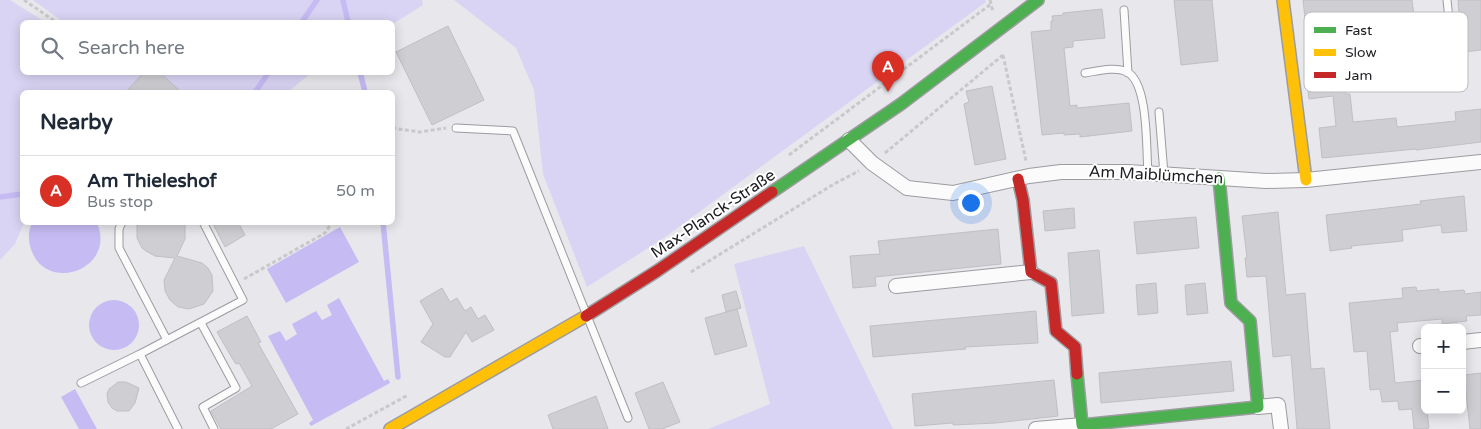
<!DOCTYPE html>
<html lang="en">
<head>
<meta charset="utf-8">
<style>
  :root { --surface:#fff; --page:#f6f6f7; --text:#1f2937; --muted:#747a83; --line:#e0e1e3; --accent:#d93025 }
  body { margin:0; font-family:"Varela Round",sans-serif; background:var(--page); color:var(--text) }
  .controls { position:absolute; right:15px; bottom:15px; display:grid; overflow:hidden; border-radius:8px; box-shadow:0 2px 12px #0003 }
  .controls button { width:45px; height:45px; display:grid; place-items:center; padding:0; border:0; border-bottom:1px solid var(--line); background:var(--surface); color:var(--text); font:25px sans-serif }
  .you { position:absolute; left:970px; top:202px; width:18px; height:18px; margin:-12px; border:4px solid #fff; border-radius:50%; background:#1a73e8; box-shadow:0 0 0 8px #1a73e833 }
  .badge { display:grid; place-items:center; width:32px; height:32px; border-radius:50%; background:var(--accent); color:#fff; font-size:16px; font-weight:700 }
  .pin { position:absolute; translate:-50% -41px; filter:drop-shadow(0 1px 2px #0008) }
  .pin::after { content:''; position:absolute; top:26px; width:18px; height:15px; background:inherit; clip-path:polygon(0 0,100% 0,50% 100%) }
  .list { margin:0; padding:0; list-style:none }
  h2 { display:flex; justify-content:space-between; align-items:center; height:65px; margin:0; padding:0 20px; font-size:21px }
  h2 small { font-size:16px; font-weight:400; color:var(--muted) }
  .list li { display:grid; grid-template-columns:32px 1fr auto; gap:15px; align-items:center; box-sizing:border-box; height:70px; padding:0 20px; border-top:1px solid var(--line) }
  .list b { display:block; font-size:19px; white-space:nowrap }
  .list p { margin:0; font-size:16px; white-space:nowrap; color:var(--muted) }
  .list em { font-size:16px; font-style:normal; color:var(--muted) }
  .icon { flex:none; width:28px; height:28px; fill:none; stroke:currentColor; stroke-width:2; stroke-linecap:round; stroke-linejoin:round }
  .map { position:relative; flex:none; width:1481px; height:429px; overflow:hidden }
  .search { position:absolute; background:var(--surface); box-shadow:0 2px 12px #0003; left:20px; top:20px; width:375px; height:55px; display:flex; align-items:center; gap:12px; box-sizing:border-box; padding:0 18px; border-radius:8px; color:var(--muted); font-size:19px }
  .panel { position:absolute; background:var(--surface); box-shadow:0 2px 12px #0003; left:20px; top:90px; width:375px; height:135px; border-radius:8px }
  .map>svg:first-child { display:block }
  .green { fill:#dad4f4 }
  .water { fill:#c7bbf4 }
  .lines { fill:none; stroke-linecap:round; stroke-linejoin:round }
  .stream { stroke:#c7bbf4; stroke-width:5.5 }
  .building { fill:#cfcfd3; stroke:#c0c0c4 }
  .lane-casing { stroke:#9c9ca0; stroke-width:9 }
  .street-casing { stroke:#9c9ca0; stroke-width:16 }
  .fast-casing { stroke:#9c9ca0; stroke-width:14 }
  .slow-casing { stroke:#9c9ca0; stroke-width:14 }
  .jam-casing { stroke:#9c9ca0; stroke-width:14 }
  .path { stroke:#c9c8ca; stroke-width:3; stroke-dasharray:4 2.5; stroke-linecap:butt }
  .lane { stroke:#fbfbfc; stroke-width:7 }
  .street { stroke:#fbfbfc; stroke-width:14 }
  .fast { stroke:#4caf50; stroke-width:11 }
  .slow { stroke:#ffc107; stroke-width:11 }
  .jam { stroke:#c62828; stroke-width:11 }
  .labels { text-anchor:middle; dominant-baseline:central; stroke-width:4; stroke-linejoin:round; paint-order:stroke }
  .street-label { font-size:16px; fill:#1d1c20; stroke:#fff }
  .key { fill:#fff; stroke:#bbbbbc; stroke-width:1 }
  .key-label { font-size:14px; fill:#1d1c20 }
</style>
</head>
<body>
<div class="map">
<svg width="1481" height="429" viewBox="0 0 1481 429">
  <rect width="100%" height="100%" fill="#e7e7ec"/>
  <path class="green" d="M 0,0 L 10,0 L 45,22 L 22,22 L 22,72 L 144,73 L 126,92 L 22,92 L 24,223 L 15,244 L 0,260 Z
    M 33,0 L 422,0 L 423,5 L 393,24 L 392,22 L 63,22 Z
    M 454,0 L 985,0 L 986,2 L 661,240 L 587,287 L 543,174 L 534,90 L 516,48 Z
    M 159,73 L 311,73 L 288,92 L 179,92 Z
    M 804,246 L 893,429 L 708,429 L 770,404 L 734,264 Z"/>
  <path class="water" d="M 32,223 L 97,223 C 117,269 46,295 31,249 C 28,240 28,231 32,223 Z
    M 340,227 L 359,262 L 286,303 L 267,269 Z
    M 339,298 L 384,381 L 388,379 L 390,383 L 311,426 L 309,423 L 313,420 L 268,336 L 280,331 L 286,341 L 297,334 L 292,324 L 316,311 L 322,320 L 332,315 L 327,305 Z
    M89 325a25 25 0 1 1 50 0a25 25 0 1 1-50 0Z
    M 75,389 L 97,429 L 79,429 L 61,397 Z"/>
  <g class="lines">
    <path class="stream" d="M 343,0 L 348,22
      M 302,22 L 317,0
      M 360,72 L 365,92
      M 255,92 L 269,72
      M 0,197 L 22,194
      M 383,222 L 398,377"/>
  </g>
  <path class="building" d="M 1174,0 L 1212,0 L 1218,61 L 1181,65 Z
    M 1303,0 L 1412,0 L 1415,24 L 1419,23 L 1422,50 L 1436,49 L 1440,85 L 1389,90 L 1385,54 L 1405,52 L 1401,25 L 1354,28 L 1353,22 L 1306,27 Z
    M 1458,0 L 1481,0 L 1481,50 L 1457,53 L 1456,38 L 1461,37 Z
    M 1102,9 L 1105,38 L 1073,41 L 1073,47 L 1064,48 L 1070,106 L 1077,105 L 1077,108 L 1129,103 L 1132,131 L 1080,137 L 1080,134 L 1064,135 L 1064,133 L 1042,135 L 1031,32 L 1051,30 L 1051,21 L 1053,21 L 1052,16 L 1063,15 L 1063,13 Z
    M 448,26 L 484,100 L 432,125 L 396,52 Z
    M 1343,63 L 1346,94 L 1350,94 L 1353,122 L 1396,118 L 1397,127 L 1456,121 L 1455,112 L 1481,109 L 1481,142 L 1416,150 L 1416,149 L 1322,158 L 1319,128 L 1336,126 L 1333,96 L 1309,99 L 1305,67 Z
    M 144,72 L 159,72 L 181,92 L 126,92 Z
    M 992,86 L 1006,159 L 975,165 L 964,104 L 969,102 L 966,91 Z
    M 1464,196 L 1467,231 L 1442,233 L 1441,225 L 1402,230 L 1403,241 L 1351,246 L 1352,248 L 1330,251 L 1326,215 L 1421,204 L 1420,201 Z
    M 1074,208 L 1075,228 L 1045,231 L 1043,211 Z
    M 1278,212 L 1286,295 L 1305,293 L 1311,369 L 1324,368 L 1330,429 L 1297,429 L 1291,355 L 1273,357 L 1266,276 L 1247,277 L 1245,258 L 1247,258 L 1242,216 Z
    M 1196,217 L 1199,248 L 1137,254 L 1134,222 Z
    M 137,222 L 185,222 L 185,239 L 177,256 L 202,263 L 208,268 L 212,275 L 213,291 L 204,304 L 189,309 L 178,307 L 170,300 L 165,291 L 164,280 L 175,258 L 155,256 L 146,251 L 142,248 L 137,238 Z
    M 212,222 L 238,222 L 245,235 L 225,247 Z
    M 998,229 L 1001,264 L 875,277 L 876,286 L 853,288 L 850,256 L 880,254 L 878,241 Z
    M 1099,250 L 1104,313 L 1072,316 L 1068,253 Z
    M 1156,283 L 1158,313 L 1138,315 L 1136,285 Z
    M 1205,283 L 1208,313 L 1187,315 L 1185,285 Z
    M 1416,287 L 1417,291 L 1439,289 L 1439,292 L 1464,290 L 1465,294 L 1481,292 L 1481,315 L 1466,316 L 1467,321 L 1442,324 L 1442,319 L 1397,323 L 1398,331 L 1390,332 L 1395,383 L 1425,380 L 1425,410 L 1427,410 L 1429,428 L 1425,429 L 1414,429 L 1412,409 L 1399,410 L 1398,401 L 1382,402 L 1380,389 L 1370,390 L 1367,351 L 1354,352 L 1349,303 L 1403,298 L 1402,288 Z
    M 442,288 L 450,302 L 457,298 L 465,311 L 471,307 L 478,319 L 485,315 L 494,330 L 472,342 L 466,332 L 450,357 L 445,357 L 421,342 L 433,324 L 420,301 Z
    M 736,291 L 741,308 L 726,312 L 722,295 Z
    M 737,309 L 747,346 L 715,355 L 705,318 Z
    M 1036,311 L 1038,343 L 965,347 L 966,349 L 873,357 L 870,326 Z
    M 247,316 L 261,342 L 258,343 L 298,414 L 271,429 L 221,429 L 211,411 L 252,386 L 239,363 L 236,364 L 232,358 L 217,332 Z
    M 1231,361 L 1234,391 L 1101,403 L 1099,373 Z
    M 1481,373 L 1481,429 L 1470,429 L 1464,375 Z
    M 1054,380 L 1058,416 L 996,423 L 953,425 L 953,423 L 915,426 L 912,394 Z
    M 118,382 L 126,382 L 139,388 L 135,403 L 129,411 L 117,411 L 112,408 L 108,402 L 107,394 L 109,389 Z
    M 663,382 L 680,422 L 662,429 L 649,429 L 635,393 Z
    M 596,396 L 608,429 L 553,429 L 548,415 Z"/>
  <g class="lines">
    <g class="lane-casing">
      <path id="lane" d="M 1447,0 L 1451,38
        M 1124,10 L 1128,73
        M 1085,73 C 1098,71 1115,66 1127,72 C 1149,83 1146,151 1148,173
        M 1159,112 L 1164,174
        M 456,128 L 513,131 L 628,418
        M 122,222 L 119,229 L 119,248 L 167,340
        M 201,323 L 236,388 L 203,407 L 214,429
        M 140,354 L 243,300 L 203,222
        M 81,383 L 140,354 L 178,429"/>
    </g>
    <g class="street-casing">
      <path id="street" d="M 849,140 L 872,163 L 907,188 L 953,193 L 1029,176 L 1061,172 L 1128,172 L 1266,181 L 1306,180 L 1481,162
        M 896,286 L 1031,272
        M 1462,342 L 1481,340
        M 1420,346 L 1425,346
        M 1258,407 L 1278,405 L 1281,429
        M 1036,429 L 1082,425"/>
    </g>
    <g class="fast-casing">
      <path id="fast" d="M 772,192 L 901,104 L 1038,0
        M 1077,374 L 1082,425 L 1258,407 L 1250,321 L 1231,303 L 1219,178"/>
    </g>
    <g class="slow-casing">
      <path id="slow" d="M 1283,0 L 1306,180
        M 390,429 L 586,316"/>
    </g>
    <g class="jam-casing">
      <path id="jam" d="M 1018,179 L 1023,200 L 1031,272 L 1051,283 L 1056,331 L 1075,347 L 1077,374
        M 586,316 L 657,271 L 772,192"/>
    </g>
    <path class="path" d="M 24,0 L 56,22
      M 990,0 L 993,12
      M 1003,55 L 1026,161
      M 125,72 L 127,74
      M 392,128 L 420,132 L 446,128
      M 885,153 L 1003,55
      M 789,155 L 991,4
      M 691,272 L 834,184 L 859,171
      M 244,279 L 325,233 L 332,222
      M 346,429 L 408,395"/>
    <use href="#lane" class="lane"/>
    <use href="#street" class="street"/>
    <use href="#fast" class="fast"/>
    <use href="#slow" class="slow"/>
    <use href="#jam" class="jam"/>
  </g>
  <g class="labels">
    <g class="street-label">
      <text transform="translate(1156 175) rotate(3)">Am Maiblümchen</text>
      <text transform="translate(713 214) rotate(-34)">Max-Planck-Straße</text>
    </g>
  </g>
  <rect x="1304" y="12" width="164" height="80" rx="8" class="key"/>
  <rect x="1314" y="27" width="22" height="6" fill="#4caf50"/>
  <rect x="1314" y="49" width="22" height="7" fill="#ffc107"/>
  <rect x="1314" y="72" width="22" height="6" fill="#c62828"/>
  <g class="key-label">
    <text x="1345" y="35">Fast</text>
    <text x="1345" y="57">Slow</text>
    <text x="1345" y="80">Jam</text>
  </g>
</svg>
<div class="controls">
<button>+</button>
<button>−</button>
</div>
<div class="you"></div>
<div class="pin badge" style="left:888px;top:92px">A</div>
<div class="search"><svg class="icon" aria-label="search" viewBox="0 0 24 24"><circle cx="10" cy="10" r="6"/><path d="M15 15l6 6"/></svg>Search here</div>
<section class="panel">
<h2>Nearby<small></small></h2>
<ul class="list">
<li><span class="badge">A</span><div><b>Am Thieleshof</b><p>Bus stop</p></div><em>50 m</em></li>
</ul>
</section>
</div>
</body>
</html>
